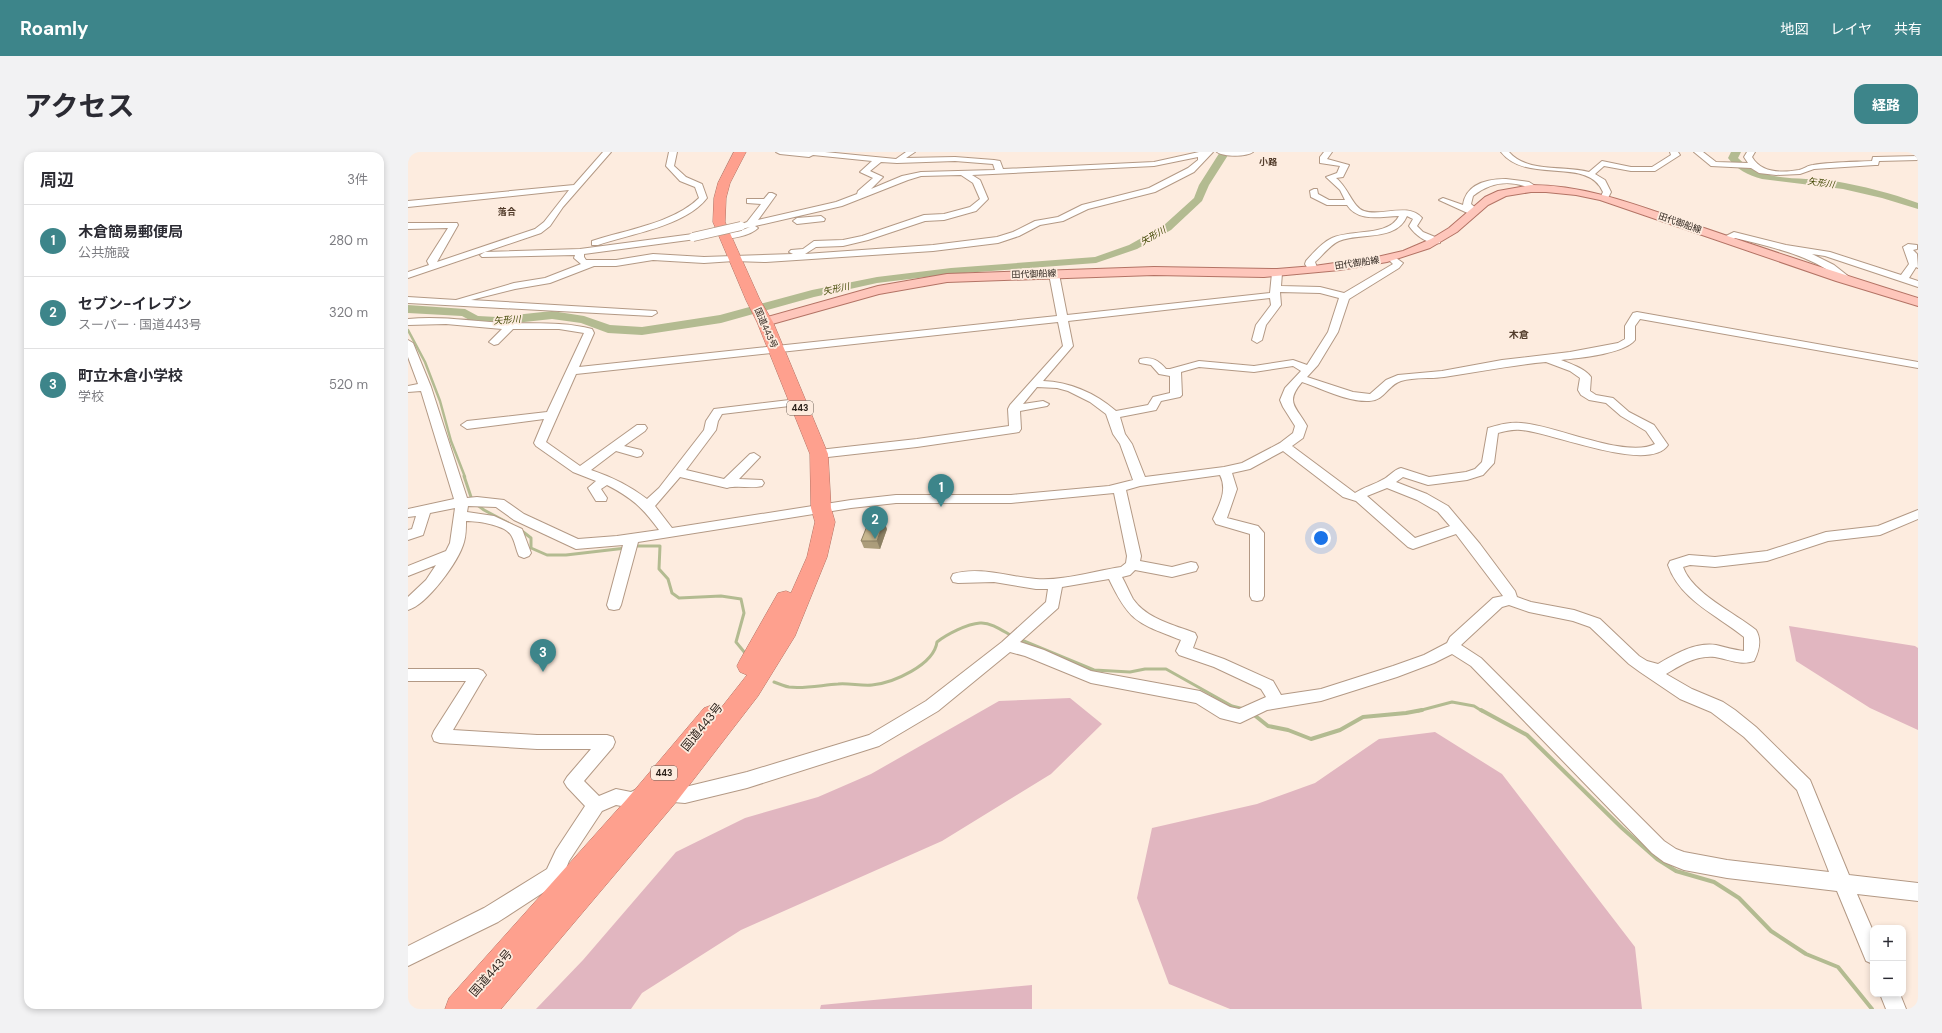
<!DOCTYPE html>
<html lang="ja">
<head>
<meta charset="utf-8">
<style>
  :root { --surface:#fff; --page:#f2f2f3; --text:#2b2b33; --muted:#7c7c81; --line:#e1e1e2; --accent:#3d858a }
  body { margin:0; font-family:"DM Sans","Noto Sans JP",sans-serif; background:var(--page); color:var(--text) }
  .controls { position:absolute; right:12px; bottom:12px; display:grid; overflow:hidden; border-radius:8px; box-shadow:0 2px 6px #0003 }
  .controls button { width:36px; height:36px; display:grid; place-items:center; padding:0; border:0; border-bottom:1px solid var(--line); background:var(--surface); color:var(--text); font:20px sans-serif }
  .you { position:absolute; left:913px; top:386px; width:14px; height:14px; margin:-10px; border:3px solid #fff; border-radius:50%; background:#1a73e8; box-shadow:0 0 0 6px #1a73e833 }
  .badge { display:grid; place-items:center; width:26px; height:26px; border-radius:50%; background:var(--accent); color:#fff; font-size:13px; font-weight:700 }
  .pin { position:absolute; translate:-50% -33px; filter:drop-shadow(0 1px 2px #0008) }
  .pin::after { content:''; position:absolute; top:21px; width:14px; height:12px; background:inherit; clip-path:polygon(0 0,100% 0,50% 100%) }
  .list { margin:0; padding:0; list-style:none }
  h2 { display:flex; justify-content:space-between; align-items:center; height:52px; margin:0; padding:0 16px; font-size:17px }
  h2 small { font-size:13px; font-weight:400; color:var(--muted) }
  .list li { display:grid; grid-template-columns:26px 1fr auto; gap:12px; align-items:center; box-sizing:border-box; height:72px; padding:0 16px; border-top:1px solid var(--line) }
  .list b { display:block; font-size:15px; white-space:nowrap }
  .list p { margin:0; font-size:13px; white-space:nowrap; color:var(--muted) }
  .list em { font-size:13px; font-style:normal; color:var(--muted) }
  .map { position:relative; flex:none; width:1510px; height:857px; overflow:hidden; border-radius:12px }
  header { display:flex; align-items:center; gap:24px; box-sizing:border-box; height:56px; padding:0 20px; background:var(--accent); color:#fff }
  header strong { font-size:19px }
  nav { display:flex; gap:22px; margin-inline-start:auto; font-size:14px }
  .intro { display:flex; align-items:center; justify-content:space-between; box-sizing:border-box; height:96px; padding:0 24px }
  h1 { margin:0; font-size:28px }
  .button { padding:10px 18px; border-radius:12px; background:var(--accent); color:#fff; font-size:14px; font-weight:700 }
  main { display:flex; gap:24px; padding:0 24px }
  aside { flex:1; background:var(--surface); border-radius:12px; box-shadow:0 2px 6px #0003 }
  .map>svg:first-child { display:block }
  .green { fill:#e1b6c0 }
  .lines { fill:none; stroke-linecap:round; stroke-linejoin:round }
  .stream-far2 { stroke:#b3bb91; stroke-width:2.5 }
  .stream-far1 { stroke:#b3bb91; stroke-width:3 }
  .stream { stroke:#b3bb91; stroke-width:4 }
  .river { fill:#b3bb91; fill-rule:evenodd }
  .minor-casing { stroke:#b39985; stroke-width:2 }
  .major-casing { stroke:#b37365; stroke-width:2 }
  .highway-casing { stroke:#b37365; stroke-width:1 }
  .minor { fill:#fff; fill-rule:evenodd }
  .major { fill:#fec6bb; fill-rule:evenodd }
  .highway { fill:#fea08e; fill-rule:evenodd }
  .minor-bridge-casing { stroke:#b39985; stroke-width:10; stroke-linecap:butt }
  .minor-bridge { stroke:#fff; stroke-width:8 }
  .wall { fill:#ac9d7b }
  .shaded-wall { fill:#8c8064 }
  .building { fill:#c8b78f; stroke:#8c8064 }
  .labels { text-anchor:middle; dominant-baseline:central; stroke-width:3.5; stroke-linejoin:round; paint-order:stroke }
  .far-neighbourhood-label { font-size:9px; font-weight:bold; fill:#523c2b; stroke:#fdecdf }
  .far-water-label { font-size:9px; font-style:italic; fill:#3f4600; stroke:#fdecdf }
  .far-street-label { font-size:9px; fill:#291f18; stroke:#fdecdf }
  .shield { fill:#fdecdf; stroke:#695c54; stroke-width:1 }
  .shield-label { font-size:9px; font-weight:bold; fill:#291f18 }
  .far-quarter-label { font-size:10px; font-weight:bold; fill:#523c2b; stroke:#fdecdf }
  .near-street-label { font-size:12px; fill:#291f18; stroke:#fdecdf }
</style>
</head>
<body>
<header>
<strong>Roamly</strong>
<nav><a>地図</a><a>レイヤ</a><a>共有</a></nav>
</header>
<div class="intro"><h1>アクセス</h1><a class="button">経路</a></div>
<main>
<aside>
<h2>周辺<small>3件</small></h2>
<ul class="list">
<li><span class="badge">1</span><div><b>木倉簡易郵便局</b><p>公共施設</p></div><em>280 m</em></li>
<li><span class="badge">2</span><div><b>セブン-イレブン</b><p>スーパー · 国道443号</p></div><em>320 m</em></li>
<li><span class="badge">3</span><div><b>町立木倉小学校</b><p>学校</p></div><em>520 m</em></li>
</ul>
</aside>
<div class="map">
<svg width="1510" height="857" viewBox="0 0 1510 857">
  <rect width="100%" height="100%" fill="#fdecdf"/>
  <path class="green" d="M 1381,474 L 1507,494 L 1510,496 L 1510,578 L 1462,556 L 1388,509 Z
    M 662,546 L 694,572 L 643,622 L 534,689 L 333,778 L 234,841 L 223,857 L 128,857 L 175,808 L 268,700 L 337,666 L 410,645 L 463,622 L 591,549 Z
    M 1027,580 L 1094,622 L 1227,795 L 1234,857 L 822,857 L 761,832 L 729,746 L 744,676 L 849,652 L 907,631 L 971,587 Z
    M 624,833 L 624,857 L 412,857 L 413,853 Z"/>
  <g class="lines">
    <path class="stream-far2" d="M 0,178 L 17,210 L 32,249 L 43,289 L 57,325"/>
    <path class="stream-far1" d="M 56,324 L 64,348
      M 68,352 L 76,358 L 104,373
      M 114,379 L 123,386 L 123,396 L 139,403 L 158,403 L 218,396
      M 226,394 L 252,394 L 251,417 L 260,427 L 264,441 L 271,446 L 313,444 L 333,447 L 336,461 L 328,490 L 337,501
      M 611,487 L 686,518 L 722,520 L 737,517 L 758,517 L 824,554 L 836,557
      M 366,530 C 371,532 376,534 381,535 C 396,537 414,533 430,532 C 441,531 453,534 464,533 C 485,531 526,513 529,490 C 539,482 559,472 572,471 C 583,470 595,479 604,484
      M 1010,559 L 1044,550 L 1066,554 L 1074,559"/>
    <path class="stream" d="M 1073,558 L 1119,583 L 1214,676 L 1249,707 L 1268,719 L 1306,730 L 1331,746 L 1363,779 L 1398,802 L 1430,815 L 1464,857
      M 845,562 L 860,574 L 880,578 L 903,587 L 932,578 L 955,565 L 998,561 L 1014,558"/>
    <path class="river" d="M 812,0 L 822,0 L 801,33 L 794,49 L 763,78 L 729,97 L 688,111 L 543,122 L 469,131 L 406,145 L 313,171 L 234,183 L 200,181 L 173,171 L 144,167 L 89,173 L 67,171 L 54,164 L 0,161 L 0,153 L 57,157 L 70,164 L 89,165 L 144,159 L 176,164 L 202,173 L 234,175 L 312,163 L 404,138 L 469,125 L 543,116 L 687,105 L 721,93 L 755,74 L 786,46 L 791,33 Z
      M 1323,0 L 1333,0 L 1330,6 C 1356,32 1393,24 1426,29 C 1455,34 1483,41 1510,51 L 1510,57 L 1474,46 L 1435,37 L 1354,27 C 1340,23 1329,18 1320,6 Z"/>
    <g class="minor-casing">
      <path id="minor" d="M 195,0 L 203,0 L 155,55 L 142,74 L 133,81 L 0,126 L 0,120 L 21,113 L 19,109 L 40,76 L 0,77 L 0,71 L 49,71 L 50,73 L 29,110 L 127,77 L 136,70 L 161,38 L 0,55 L 0,49 L 166,33 Z
        M 261,0 L 269,0 L 266,14 L 278,25 L 294,32 L 299,46 C 278,74 222,82 190,93 L 184,93 L 184,89 C 217,78 266,71 291,46 L 287,35 L 272,29 L 258,14 Z
        M 368,0 L 417,0 L 488,7 L 498,0 L 507,0 L 498,6 L 547,5 L 586,8 L 592,9 L 595,17 L 746,10 L 791,0 L 805,0 L 786,20 L 747,40 L 680,57 L 655,69 L 632,73 L 611,84 L 590,91 L 525,99 L 358,110 L 326,109 L 296,111 L 245,108 L 208,114 L 186,114 L 142,131 L 107,137 L 63,148 L 248,159 L 249,161 L 244,164 L 0,151 L 0,145 L 48,148 L 106,131 L 137,126 L 173,112 L 166,106 L 167,103 L 74,105 L 72,103 L 77,100 L 172,97 L 285,82 L 289,85 L 288,87 L 176,102 L 176,105 L 178,108 L 208,108 L 245,102 L 296,105 L 385,102 L 381,100 L 383,98 L 395,97 L 406,89 L 435,88 L 454,84 L 516,63 L 536,62 L 562,55 L 572,47 L 565,31 L 553,23 L 513,24 L 500,28 L 434,54 L 347,74 L 350,76 C 343,83 323,88 313,86 L 313,82 L 332,79 L 342,75 L 333,77 L 329,74 L 339,70 L 353,52 L 339,51 L 339,47 L 356,47 L 361,41 L 364,41 L 368,43 L 350,68 L 428,50 L 449,42 L 450,39 L 465,26 L 452,20 L 464,9 L 405,3 L 401,5 L 372,2 ZM 790,5 L 790,8 L 780,16 L 741,36 L 674,53 L 650,65 L 627,69 L 605,80 L 589,85 L 525,93 L 397,102 L 408,95 L 435,94 L 460,88 L 517,69 L 536,68 L 568,59 L 580,47 L 572,28 L 564,23 L 746,14 ZM 547,9 L 585,12 L 587,18 L 513,20 L 494,24 L 463,37 L 475,25 L 462,19 L 473,10 L 489,11 Z
        M 809,0 L 845,0 C 838,5 816,5 809,0 Z
        M 916,0 L 924,0 L 919,7 L 941,13 L 935,25 L 928,26 C 940,35 945,56 956,59 C 974,65 1000,50 1014,66 L 1009,74 L 1015,80 L 1032,87 L 1032,91 C 1020,93 1007,83 1001,74 L 1005,67 L 999,64 C 988,90 953,80 931,89 C 922,93 915,103 907,110 L 910,118 L 908,120 L 902,120 L 897,112 L 898,109 C 905,101 915,90 924,86 C 943,77 981,85 991,64 C 973,64 951,71 939,53 L 919,53 L 903,45 L 902,39 L 906,37 L 909,37 L 910,42 L 921,48 L 937,48 L 932,38 L 918,25 L 929,21 L 932,14 L 912,11 L 912,5 Z
        M 1093,0 L 1101,0 C 1119,21 1156,13 1181,20 L 1194,9 L 1223,15 L 1244,15 L 1263,3 L 1262,0 L 1270,0 L 1272,3 L 1247,19 L 1223,19 L 1196,14 L 1187,22 L 1197,28 L 1203,40 L 1199,48 L 1196,48 L 1192,46 L 1195,40 C 1180,4 1119,33 1093,0 Z
        M 1286,0 L 1295,0 L 1308,10 L 1340,11 L 1336,5 L 1339,0 L 1347,0 L 1344,5 C 1353,21 1374,21 1391,18 C 1396,17 1400,13 1405,13 C 1424,10 1444,10 1464,9 L 1465,5 L 1468,5 L 1510,4 L 1510,8 L 1471,9 L 1470,13 L 1467,13 L 1406,17 L 1392,22 L 1368,23 L 1351,21 L 1343,16 L 1303,14 Z
        M 1098,27 L 1121,30 L 1132,37 L 1128,39 C 1124,38 1120,36 1116,34 C 1098,28 1080,32 1065,44 L 1063,52 L 1070,58 L 1064,63 L 1031,48 L 1035,46 L 1055,53 C 1058,32 1079,27 1098,27 Z
        M 413,64 L 417,67 L 416,69 L 389,72 L 385,69 L 389,66 Z
        M 1326,80 L 1378,93 L 1422,100 L 1493,123 L 1501,112 L 1495,95 L 1500,92 L 1509,93 L 1509,97 L 1505,98 L 1509,102 L 1510,116 L 1508,115 L 1501,126 L 1510,129 L 1510,135 L 1417,104 L 1404,102 L 1426,113 L 1440,124 L 1435,128 L 1429,128 L 1427,126 L 1429,124 C 1398,102 1363,95 1327,86 L 1322,89 L 1316,89 L 1316,85 Z
        M 984,103 L 995,111 L 991,116 L 941,147 L 930,180 L 910,213 L 899,225 L 945,240 L 962,242 L 978,228 L 990,223 L 1034,219 L 1094,208 L 1162,200 L 1210,191 L 1217,187 L 1217,174 L 1225,161 L 1229,160 L 1510,210 L 1510,216 L 1232,167 L 1227,174 L 1227,188 C 1216,202 1171,206 1153,208 C 1163,212 1176,216 1183,225 L 1182,239 L 1188,243 L 1205,246 L 1221,260 L 1246,273 L 1260,293 C 1241,322 1143,280 1113,278 C 1105,277 1098,279 1090,281 L 1086,311 L 1075,323 L 1059,328 L 1020,333 L 995,325 L 988,330 L 1019,342 L 1040,354 L 1072,392 L 1107,439 L 1109,445 L 1123,450 L 1166,458 L 1192,467 L 1231,504 L 1239,509 L 1250,512 C 1267,502 1287,490 1308,493 C 1317,495 1326,498 1336,499 L 1336,485 C 1309,463 1272,448 1260,413 L 1262,409 L 1281,403 L 1307,405 L 1359,399 L 1418,380 L 1470,374 L 1510,358 L 1510,367 L 1472,383 L 1420,389 L 1359,409 L 1307,415 L 1282,413 L 1275,415 C 1284,441 1327,461 1348,478 C 1354,488 1351,499 1346,509 C 1332,514 1320,507 1307,505 C 1288,503 1273,513 1258,522 L 1284,537 L 1315,550 L 1327,558 L 1348,575 L 1402,628 L 1441,723 L 1510,731 L 1510,749 L 1449,742 L 1465,779 L 1465,812 L 1458,809 L 1429,739 L 1319,726 L 1276,718 L 1256,710 L 1244,701 L 1063,514 L 1044,502 L 1026,511 L 989,525 L 913,549 L 859,558 L 832,571 L 812,566 L 788,551 L 683,531 L 617,504 L 602,500 L 530,559 L 471,594 L 339,636 L 277,651 L 241,648 L 224,656 L 208,653 L 194,659 L 161,709 L 153,729 L 90,770 L 0,814 L 0,794 L 76,756 L 139,717 L 148,698 L 177,654 L 159,635 L 156,630 L 159,625 L 183,597 L 129,597 L 32,591 L 26,589 L 24,584 L 26,579 L 58,529 L 0,529 L 0,517 L 70,517 L 75,519 L 78,523 L 75,527 L 45,578 L 129,583 L 199,583 L 205,585 L 207,590 L 205,595 L 176,629 L 191,644 L 208,637 L 223,640 L 240,632 L 277,635 L 339,620 L 461,583 L 518,549 L 594,490 L 638,450 L 640,437 L 628,437 L 586,430 L 550,431 L 545,430 L 543,426 L 545,422 C 572,414 601,425 628,427 C 656,429 686,419 713,415 L 718,411 L 719,404 L 706,341 L 603,351 L 488,351 L 443,356 L 230,390 L 213,453 L 211,457 L 206,458 L 201,457 L 199,453 L 215,393 L 168,397 L 106,368 L 88,355 L 60,354 L 59,360 L 86,364 L 114,377 L 123,401 L 121,404 L 116,406 L 111,404 C 108,398 107,389 103,383 C 97,373 70,369 58,369 C 58,376 58,383 56,390 C 51,409 19,453 0,458 L 0,445 L 18,428 L 28,413 L 0,424 L 0,414 L 38,399 L 42,391 L 47,356 L 22,361 L 15,383 L 0,388 L 0,378 L 4,377 L 8,364 L 0,365 L 0,357 L 46,347 L 13,239 L 0,240 L 0,234 L 10,232 L 0,205 L 0,188 L 5,191 L 23,235 L 59,346 L 69,345 L 96,348 L 116,362 L 170,387 L 209,384 L 251,378 C 234,355 224,346 199,333 L 193,337 L 199,346 L 198,349 L 188,349 L 180,336 L 188,329 L 165,320 L 128,294 L 126,291 L 136,267 L 59,277 L 53,273 L 59,269 L 139,260 L 176,181 L 151,177 L 105,177 L 90,192 L 86,193 L 81,190 L 94,177 L 38,172 L 0,173 L 0,167 C 32,164 63,169 95,171 C 125,172 154,169 184,177 L 186,181 L 171,215 L 649,164 L 641,122 L 646,119 L 651,122 L 659,163 L 862,141 L 864,121 L 869,118 L 874,121 L 873,134 L 912,135 L 936,141 L 985,112 L 979,106 ZM 872,140 L 912,141 L 931,146 L 920,180 L 899,213 L 885,208 L 846,214 L 791,209 L 762,217 L 758,217 C 751,209 744,204 732,207 L 731,209 L 732,211 L 743,213 L 751,222 L 762,224 L 762,241 L 745,245 L 740,253 L 708,259 C 687,241 662,230 635,229 L 665,194 L 660,169 L 862,146 L 863,153 L 848,173 L 844,188 L 849,191 L 854,188 L 858,173 L 873,153 ZM 650,170 L 655,194 L 602,253 L 600,257 L 601,274 L 509,287 L 411,298 L 405,302 L 411,306 L 509,295 L 611,280 L 613,277 L 612,259 L 639,254 L 641,252 L 635,249 L 615,252 L 629,235 L 649,236 L 660,239 L 682,250 L 698,262 L 705,282 L 712,292 L 725,328 L 701,334 L 603,343 L 488,343 L 443,348 L 264,376 L 247,354 L 272,325 L 319,336 C 330,333 343,337 354,334 L 356,331 L 354,328 L 331,327 L 352,305 L 346,301 L 342,302 L 316,327 L 278,318 L 308,278 L 310,269 L 314,262 L 390,253 L 394,252 L 396,250 L 394,248 L 390,247 L 306,257 L 298,269 L 296,278 L 251,336 L 239,347 C 222,334 204,325 183,318 L 208,299 L 229,305 L 233,304 L 235,301 L 233,298 L 216,294 L 237,279 L 239,276 L 237,273 L 229,273 L 172,314 L 138,290 L 168,222 ZM 1138,210 L 1162,219 L 1172,226 L 1170,238 L 1173,243 L 1181,248 L 1198,251 L 1213,264 L 1238,279 L 1247,292 C 1218,307 1147,273 1113,271 C 1100,270 1091,273 1080,276 L 1074,310 L 1067,317 L 1058,320 L 1021,325 L 993,316 C 985,318 981,325 974,328 C 965,333 956,335 947,341 L 884,294 L 895,286 L 899,274 C 889,255 876,251 894,230 C 915,237 939,250 961,249 C 976,249 980,233 993,229 C 1007,225 1022,227 1036,225 C 1070,220 1104,213 1138,210 ZM 885,214 L 893,219 L 877,236 L 872,248 L 875,255 L 887,274 L 885,281 L 872,291 L 834,311 L 816,315 L 737,325 L 724,292 L 717,282 L 712,265 L 748,258 L 753,249 L 772,245 L 774,243 L 773,220 L 791,215 L 846,220 ZM 875,299 L 935,345 L 948,349 L 1000,395 L 1005,397 L 1048,382 L 1095,444 L 1085,446 L 1042,485 L 1039,491 L 1016,503 L 985,514 L 913,537 L 873,543 L 865,529 L 816,507 L 785,496 L 789,485 L 787,481 C 766,473 739,467 725,447 C 721,440 718,432 714,425 L 722,423 L 727,418 L 764,425 L 788,419 L 790,415 L 788,411 L 783,410 L 764,415 L 732,409 L 733,404 L 718,338 L 732,334 L 812,323 C 820,339 811,353 805,367 L 808,372 L 842,382 L 842,444 L 844,448 L 849,449 L 854,448 L 856,444 L 856,381 L 850,374 L 819,366 L 829,337 L 824,321 L 842,317 ZM 979,336 L 1009,348 L 1030,360 L 1042,374 L 1007,386 L 959,344 ZM 701,427 C 722,471 730,471 773,488 L 768,499 L 771,503 L 806,515 L 853,537 L 858,545 L 831,557 L 822,555 L 792,539 L 683,519 L 636,498 L 612,490 L 650,456 L 654,435 ZM 1101,453 L 1121,460 L 1165,469 L 1182,475 L 1221,512 L 1232,520 L 1272,547 L 1303,560 L 1336,585 L 1389,638 L 1421,720 L 1319,708 L 1276,700 L 1268,697 L 1256,689 L 1073,506 L 1053,493 L 1094,455 Z
        M 1472,842 L 1492,842 L 1498,857 L 1478,857 Z"/>
    </g>
    <g class="major-casing">
      <path id="major" d="M 1123,33 C 1184,33 1241,58 1299,77 C 1369,101 1439,124 1510,146 L 1510,154 L 1428,129 L 1192,48 L 1168,43 L 1138,40 L 1123,40 L 1098,44 L 1080,53 L 1049,80 L 1022,96 L 979,110 L 932,118 L 856,125 L 746,123 L 539,130 L 471,142 L 357,174 L 352,173 L 350,170 L 352,167 L 470,134 L 539,122 L 746,115 L 869,117 L 906,114 L 969,105 L 995,99 L 1023,87 L 1041,76 L 1077,45 L 1090,39 Z"/>
    </g>
    <g class="highway-casing">
      <path id="highway" d="M 326,0 L 338,0 L 322,31 L 318,46 L 317,70 L 352,148 L 365,170 L 420,302 L 423,356 L 427,370 L 419,405 L 387,484 L 350,544 L 269,649 L 93,857 L 37,857 L 41,846 L 219,647 L 296,556 L 304,553 L 313,556 L 339,523 L 332,520 L 329,514 L 332,508 L 370,441 L 378,439 L 383,441 L 399,405 L 407,370 L 403,356 L 402,302 L 349,170 L 338,148 L 305,70 L 306,46 L 310,31 Z"/>
    </g>
    <use href="#minor" class="minor"/>
    <use href="#major" class="major"/>
    <use href="#highway" class="highway"/>
    <g class="minor-bridge-casing">
      <path id="minor-bridge" d="M 285,85 L 333,74"/>
    </g>
    <use href="#minor-bridge" class="minor-bridge"/>
  </g>
  <path class="wall" d="M 479,377 L 472,397 L 456,396 L 453,389 Z"/>
  <path class="shaded-wall" d="M 476,369 L 479,377 L 472,397 L 469,389 Z"/>
  <path class="building" d="M 461,369 L 476,369 L 469,389 L 453,389 Z"/>
  <g class="labels">
    <g class="far-neighbourhood-label">
      <text x="860" y="10">小路</text>
      <text x="99" y="60">落合</text>
    </g>
    <g class="far-water-label">
      <text transform="translate(1413 31) rotate(8)">矢形川</text>
      <text transform="translate(745 84) rotate(-30)">矢形川</text>
      <text transform="translate(428 137) rotate(-12)">矢形川</text>
      <text transform="translate(99 168) rotate(-4)">矢形川</text>
    </g>
    <g class="far-street-label">
      <text transform="translate(1272 71) rotate(19)">田代御船線</text>
      <text transform="translate(949 111) rotate(-8)">田代御船線</text>
      <text transform="translate(626 122) rotate(-2)">田代御船線</text>
      <text transform="translate(358 176) rotate(66)">国道443号</text>
    </g>
    <g class="shield">
      <rect x="379" y="249" width="26" height="14" rx="3"/>
      <rect x="243" y="614" width="26" height="14" rx="3"/>
    </g>
    <g class="shield-label">
      <text x="392" y="256">443</text>
      <text x="256" y="621">443</text>
    </g>
    <g class="far-quarter-label">
      <text x="1111" y="182">木倉</text>
    </g>
    <g class="near-street-label">
      <text transform="translate(294 575) rotate(-51)">国道443号</text>
      <text transform="translate(83 821) rotate(-49)">国道443号</text>
    </g>
  </g>
</svg>
<div class="controls">
<button>+</button>
<button>−</button>
</div>
<div class="you"></div>
<div class="pin badge" style="left:533px;top:355px">1</div>
<div class="pin badge" style="left:467px;top:387px">2</div>
<div class="pin badge" style="left:135px;top:520px">3</div>
</div>
</main>
</body>
</html>
